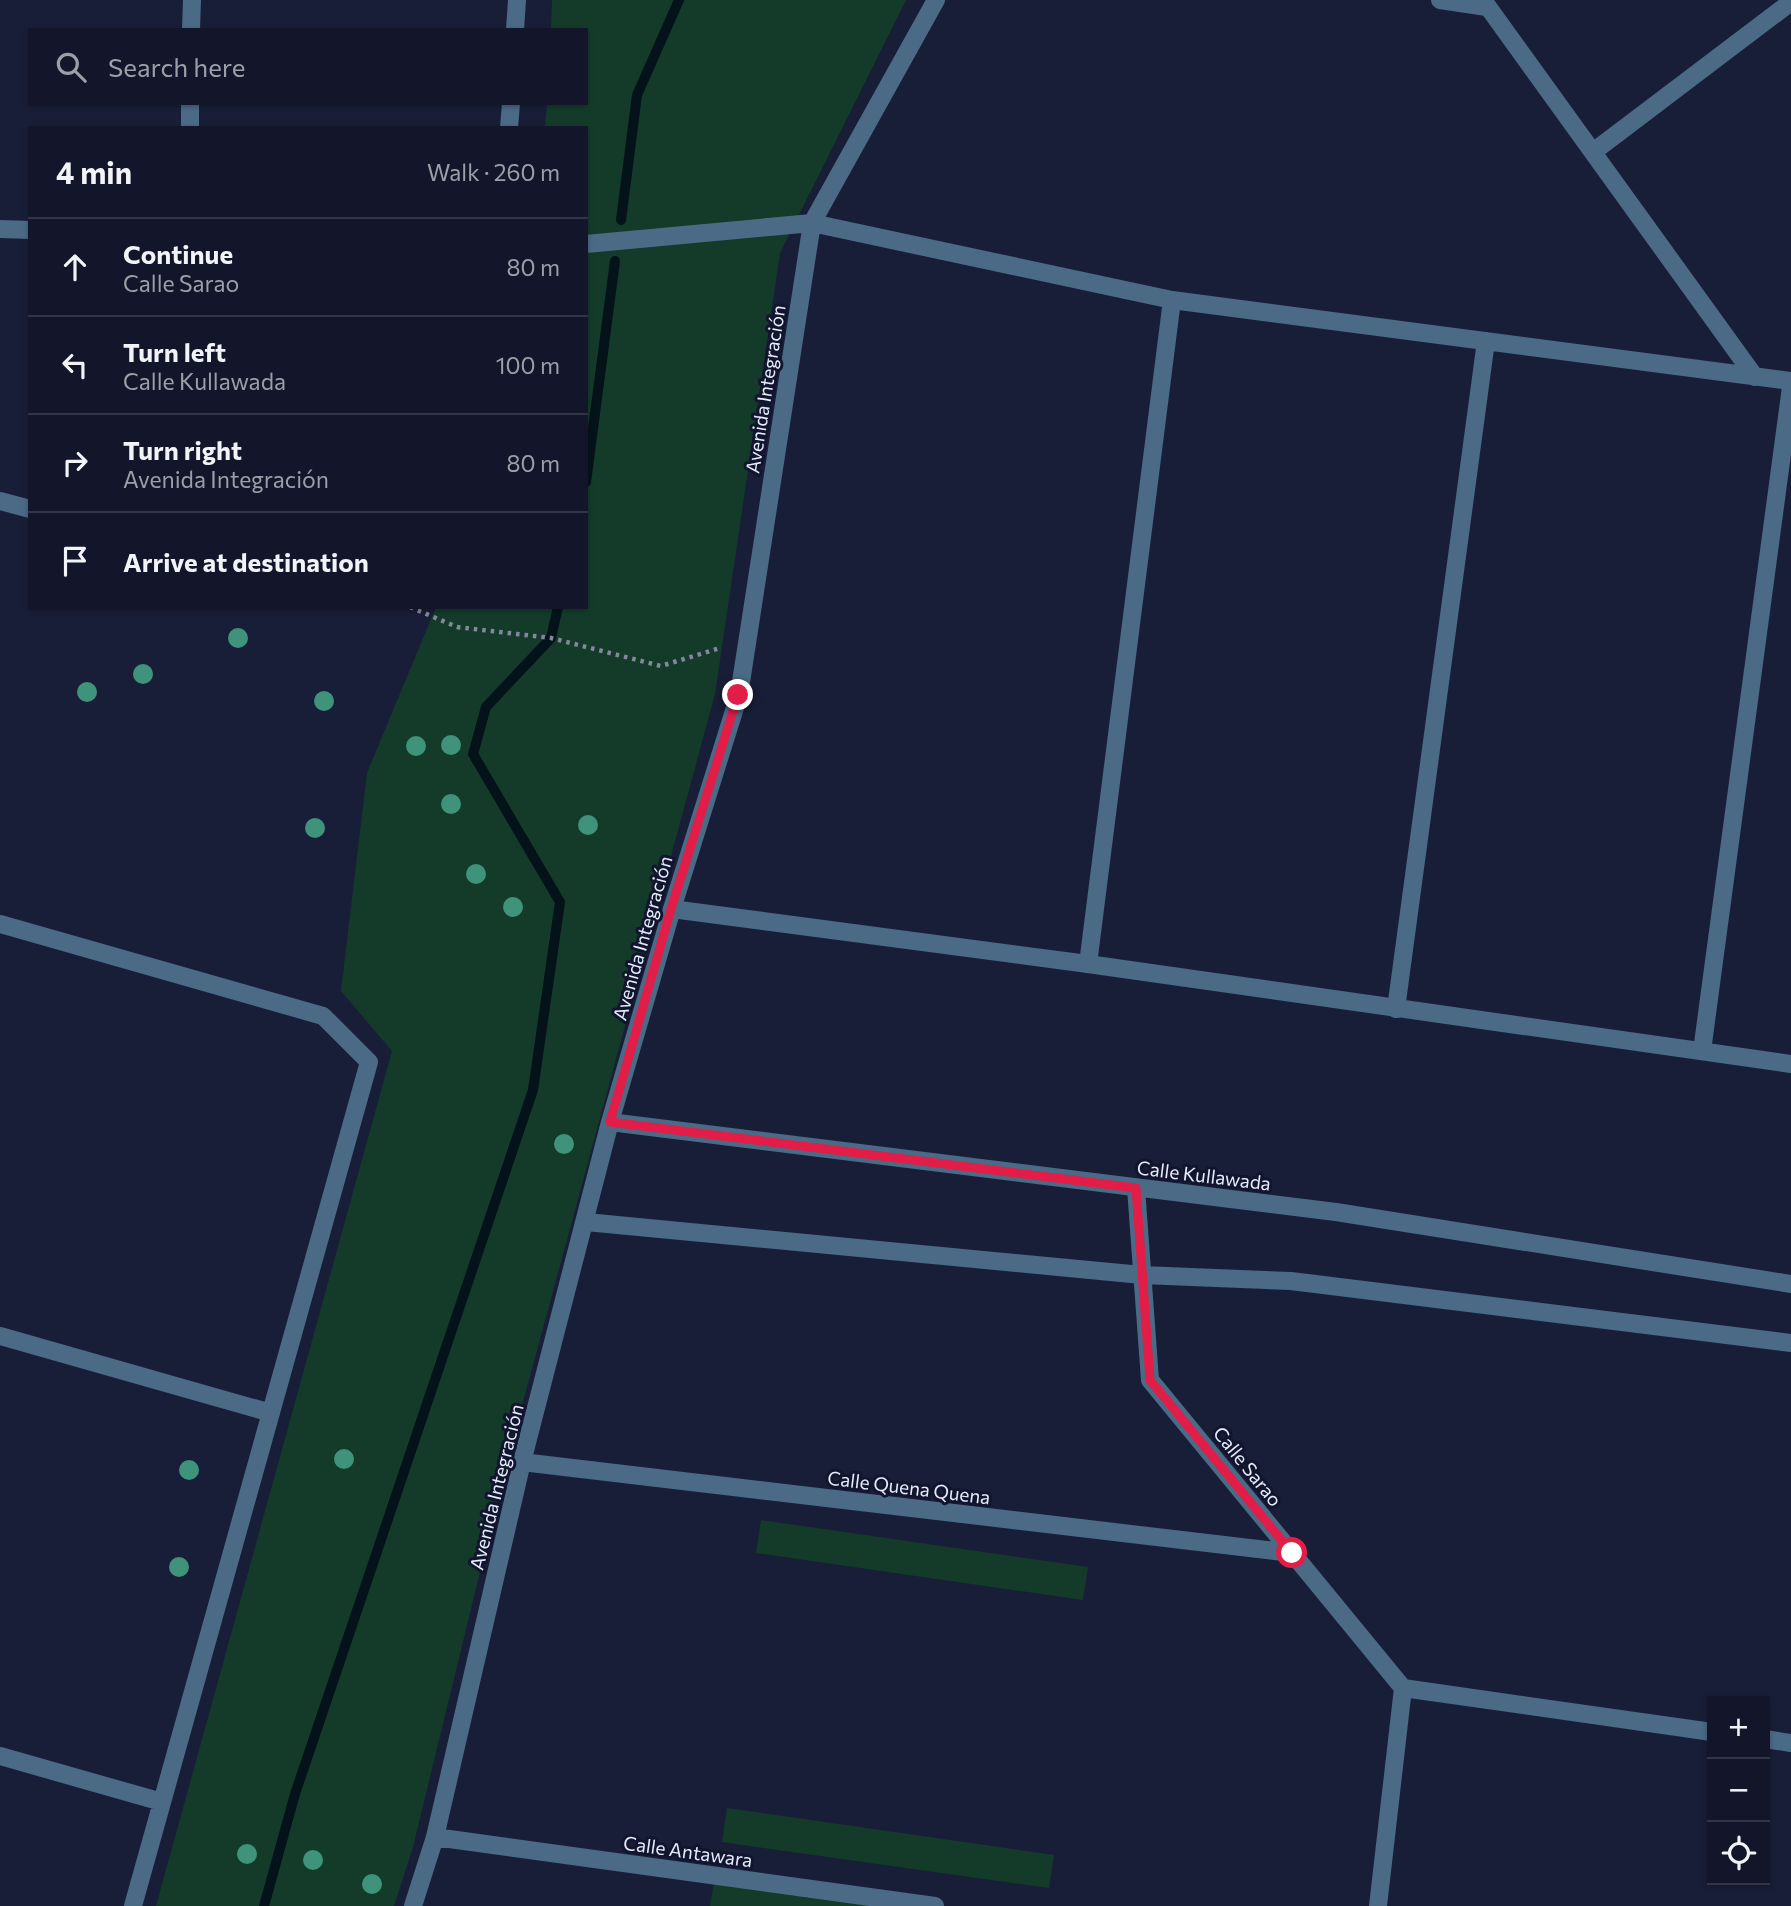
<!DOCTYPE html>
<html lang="en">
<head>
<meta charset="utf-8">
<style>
  :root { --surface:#13162a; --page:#1c1f32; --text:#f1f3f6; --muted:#9d9fa8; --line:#323547 }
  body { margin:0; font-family:Commissioner,sans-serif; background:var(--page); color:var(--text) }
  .controls { position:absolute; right:21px; bottom:21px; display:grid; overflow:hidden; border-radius:0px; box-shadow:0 2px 5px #0004 }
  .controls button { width:63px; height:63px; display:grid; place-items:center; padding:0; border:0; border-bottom:2px solid var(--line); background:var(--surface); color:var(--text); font:35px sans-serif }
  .stop { position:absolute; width:21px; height:21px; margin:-16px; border:5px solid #e11d48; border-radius:50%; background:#fff }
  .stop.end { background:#e11d48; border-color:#fff; box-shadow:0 2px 7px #0008 }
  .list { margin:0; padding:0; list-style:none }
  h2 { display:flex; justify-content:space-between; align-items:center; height:91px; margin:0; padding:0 28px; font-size:30px }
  h2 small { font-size:23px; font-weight:400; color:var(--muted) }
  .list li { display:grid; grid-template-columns:46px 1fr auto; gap:21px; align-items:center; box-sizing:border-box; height:98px; padding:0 28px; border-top:2px solid var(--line) }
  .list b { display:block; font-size:26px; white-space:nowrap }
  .list p { margin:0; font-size:23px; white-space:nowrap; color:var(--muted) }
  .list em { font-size:23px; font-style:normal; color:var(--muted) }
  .icon { flex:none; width:38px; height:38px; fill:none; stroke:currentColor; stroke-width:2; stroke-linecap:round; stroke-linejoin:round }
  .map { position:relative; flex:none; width:1791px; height:1906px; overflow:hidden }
  .search { position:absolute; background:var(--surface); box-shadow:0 2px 5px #0004; left:28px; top:28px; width:560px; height:77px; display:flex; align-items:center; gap:18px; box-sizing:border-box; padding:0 24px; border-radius:0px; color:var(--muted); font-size:26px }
  .panel { position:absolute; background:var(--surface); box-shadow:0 2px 5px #0004; left:28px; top:126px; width:560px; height:483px; border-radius:0px }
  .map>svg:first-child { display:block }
  .green { fill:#143b29 }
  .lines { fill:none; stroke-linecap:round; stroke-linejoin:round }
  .stream { stroke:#04131a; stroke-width:10 }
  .path { stroke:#83889e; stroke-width:4.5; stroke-dasharray:3.5 5; stroke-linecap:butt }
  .service { stroke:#4b6a86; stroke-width:18 }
  .minor { stroke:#4b6a86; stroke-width:18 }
  .tree { fill:#3e937a }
  .route { stroke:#e11d48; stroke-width:9 }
  .labels { text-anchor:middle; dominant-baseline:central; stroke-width:6; stroke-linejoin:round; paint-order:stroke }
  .street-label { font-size:19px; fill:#e6ebfd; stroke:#11152e }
</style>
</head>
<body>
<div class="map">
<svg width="1791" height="1906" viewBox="0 0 1791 1906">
  <rect width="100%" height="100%" fill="#191e38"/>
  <path class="green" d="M 552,0 L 906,0 L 780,253 L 715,694 L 507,1461 L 413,1847 L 394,1906 L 156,1906 L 392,1051 L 341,991 L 367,773 L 436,607 L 586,607 L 586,128 L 545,128 L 547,103 L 586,103 L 586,30 L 551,30 Z
    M 761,1520 L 1088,1567 L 1083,1600 L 756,1553 Z
    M 727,1808 L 1054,1855 L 1049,1888 L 722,1842 Z
    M 714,1882 L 882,1906 L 710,1906 Z"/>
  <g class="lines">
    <path class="stream" d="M 621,220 L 637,95 L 679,0
      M 586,482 L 615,261
      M 264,1906 L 295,1794 L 533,1090 L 560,902 L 473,754 L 486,707 L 551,638 L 558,607"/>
    <path class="path" d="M 410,607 L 457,627 L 551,638 L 661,666 L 720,648"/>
    <path class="service" d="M 672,909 L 1088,964 L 1791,1064"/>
    <path class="minor" d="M 1440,0 L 1487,7
      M 1483,0 L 1755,377
      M 191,30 L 192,0
      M 515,30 L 517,0
      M 190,128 L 190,103
      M 509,128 L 511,103
      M 1593,152 L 1791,2
      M 0,229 L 30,230
      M 586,244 L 812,223 L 1172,300 L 1791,381
      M 0,501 L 30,509
      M 0,924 L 323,1016 L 369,1062 L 133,1906
      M 1088,964 L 1172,300
      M 1396,1009 L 1486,341
      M 1702,1051 L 1791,387
      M 610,1122 L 1336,1212 L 1791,1284
      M 1136,1188 L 1150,1380 L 1403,1688 L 1378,1906
      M 586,1222 L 1142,1275 L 1291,1281 L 1791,1343
      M 0,1336 L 271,1413
      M 522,1462 L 1292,1553
      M 1403,1688 L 1712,1732
      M 1765,1739 L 1791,1743
      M 0,1756 L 162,1802
      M 435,1837 L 935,1906
      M 413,1906 L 435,1837 L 522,1462 L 610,1122 L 672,909 L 739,695 L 812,223 L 936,0"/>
  </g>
  <g class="tree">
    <circle cx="238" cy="638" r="10"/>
    <circle cx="143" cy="674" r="10"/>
    <circle cx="87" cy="692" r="10"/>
    <circle cx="324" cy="701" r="10"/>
    <circle cx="451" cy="745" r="10"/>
    <circle cx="416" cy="746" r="10"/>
    <circle cx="451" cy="804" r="10"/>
    <circle cx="588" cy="825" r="10"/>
    <circle cx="315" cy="828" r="10"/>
    <circle cx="476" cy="874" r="10"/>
    <circle cx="513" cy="907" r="10"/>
    <circle cx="564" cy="1144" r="10"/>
    <circle cx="344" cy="1459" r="10"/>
    <circle cx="189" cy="1470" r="10"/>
    <circle cx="179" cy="1567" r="10"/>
    <circle cx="247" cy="1854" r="10"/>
    <circle cx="313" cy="1860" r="10"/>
    <circle cx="372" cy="1884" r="10"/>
  </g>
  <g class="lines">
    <path class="route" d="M 738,695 L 671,909 L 610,1122 L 1136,1188 L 1150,1380 L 1292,1553"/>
  </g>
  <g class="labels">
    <g class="street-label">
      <text transform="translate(765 389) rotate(-81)">Avenida Integración</text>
      <text transform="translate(642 938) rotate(-74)">Avenida Integración</text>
      <text transform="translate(1204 1175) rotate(7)">Calle Kullawada</text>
      <text transform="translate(1248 1466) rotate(51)">Calle Sarao</text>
      <text transform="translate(496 1487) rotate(-76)">Avenida Integración</text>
      <text transform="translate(909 1487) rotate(7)">Calle Quena Quena</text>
      <text transform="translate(688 1851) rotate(8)">Calle Antawara</text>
    </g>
  </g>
</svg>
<div class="controls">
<button>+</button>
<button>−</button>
<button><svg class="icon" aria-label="locate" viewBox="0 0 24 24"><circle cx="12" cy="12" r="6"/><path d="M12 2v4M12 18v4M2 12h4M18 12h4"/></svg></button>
</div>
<div class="stop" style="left:1292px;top:1553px"></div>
<div class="stop end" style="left:738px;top:695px"></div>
<div class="search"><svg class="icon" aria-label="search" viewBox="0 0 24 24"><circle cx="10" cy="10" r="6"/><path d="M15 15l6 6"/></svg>Search here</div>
<section class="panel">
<h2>4 min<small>Walk · 260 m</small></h2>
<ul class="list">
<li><svg class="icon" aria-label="ahead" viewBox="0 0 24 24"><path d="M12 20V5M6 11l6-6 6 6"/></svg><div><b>Continue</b><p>Calle Sarao</p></div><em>80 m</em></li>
<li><svg class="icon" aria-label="left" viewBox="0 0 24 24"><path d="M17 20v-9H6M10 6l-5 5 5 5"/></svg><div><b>Turn left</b><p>Calle Kullawada</p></div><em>100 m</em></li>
<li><svg class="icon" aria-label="right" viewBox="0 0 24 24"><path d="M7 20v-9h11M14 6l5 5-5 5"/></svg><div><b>Turn right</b><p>Avenida Integración</p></div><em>80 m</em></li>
<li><svg class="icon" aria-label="arrive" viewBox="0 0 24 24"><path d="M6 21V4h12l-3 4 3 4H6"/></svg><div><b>Arrive at destination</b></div></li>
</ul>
</section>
</div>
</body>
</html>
